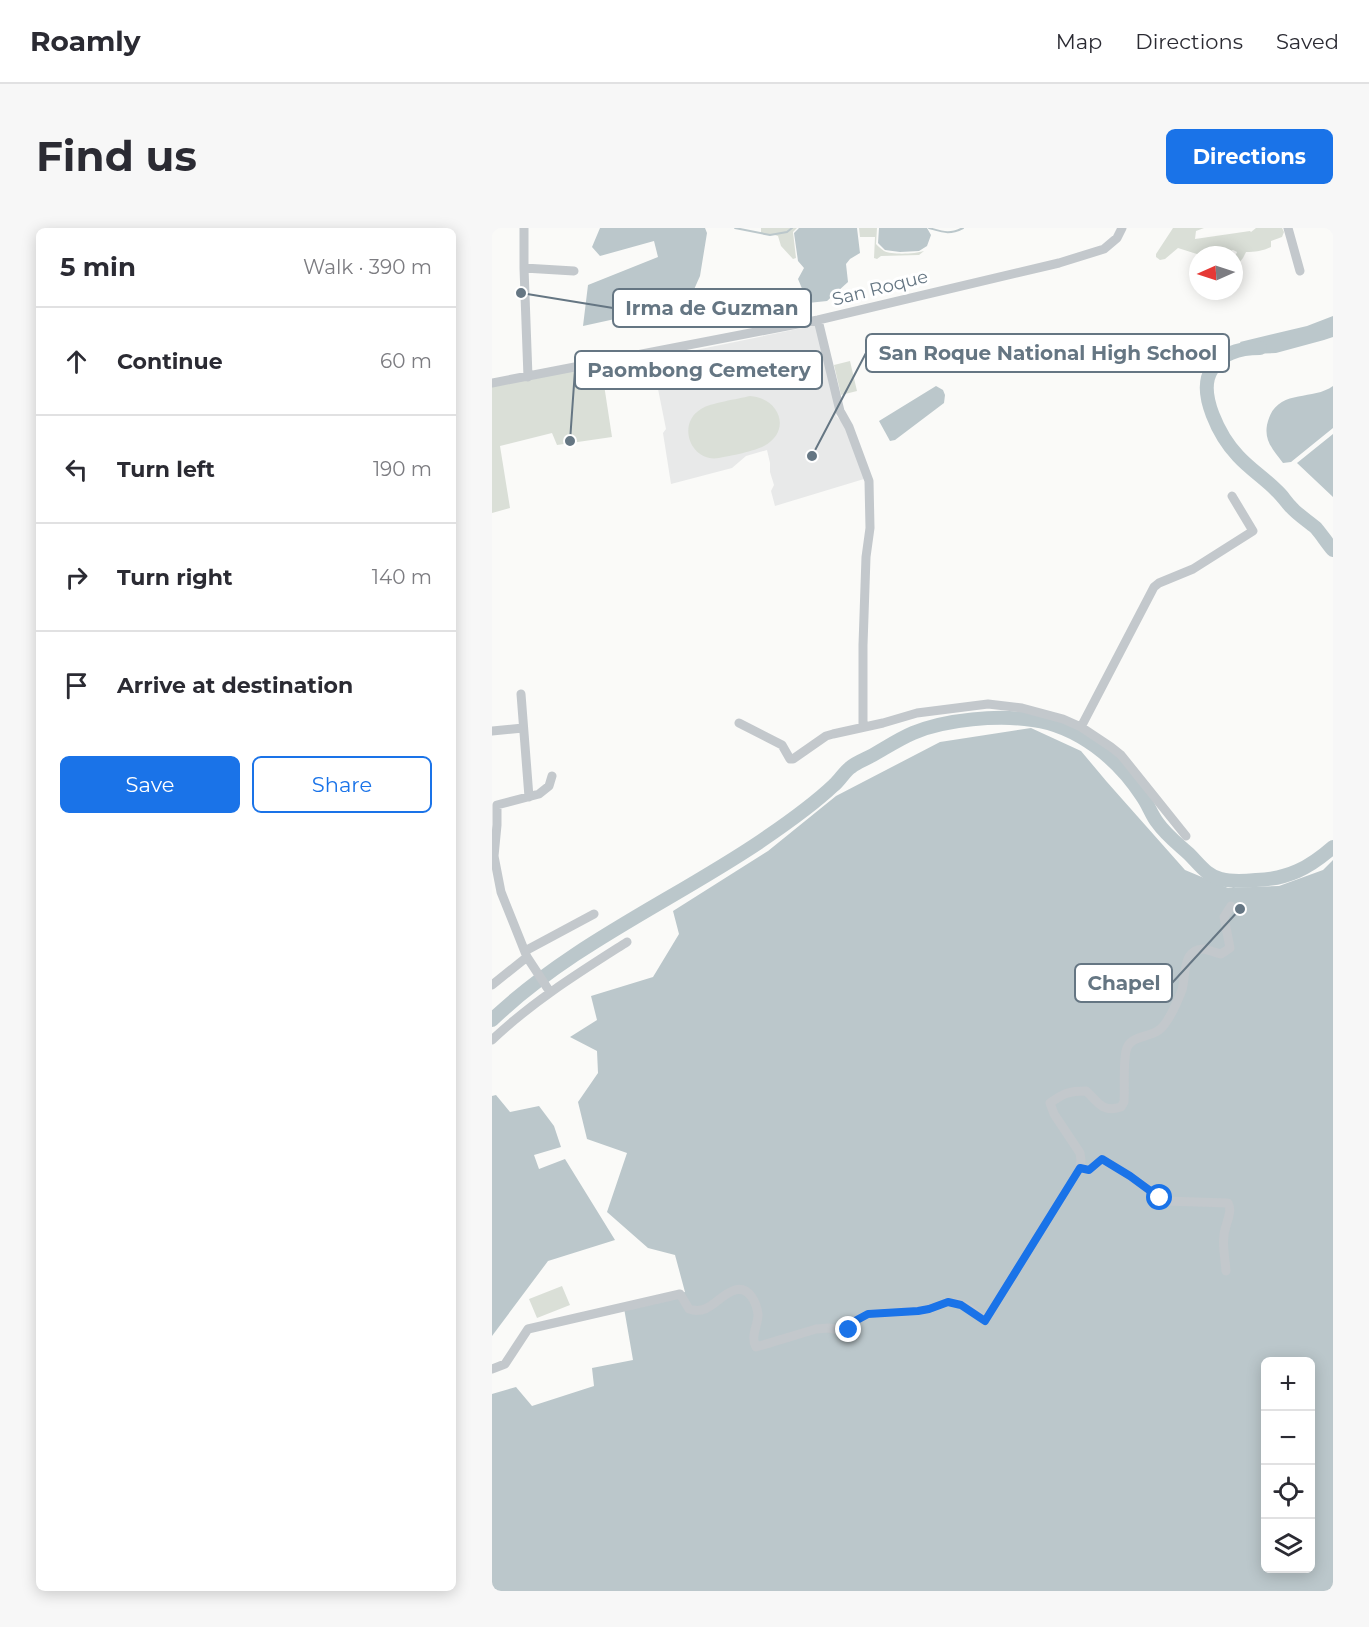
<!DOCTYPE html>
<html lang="en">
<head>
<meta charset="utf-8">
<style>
  :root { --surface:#fff; --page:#f7f7f7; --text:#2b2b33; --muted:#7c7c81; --line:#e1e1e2; --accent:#1a73e8 }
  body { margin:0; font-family:Montserrat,sans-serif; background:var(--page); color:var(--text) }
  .controls { position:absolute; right:18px; bottom:18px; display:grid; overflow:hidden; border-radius:9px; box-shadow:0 3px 15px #0003 }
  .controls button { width:54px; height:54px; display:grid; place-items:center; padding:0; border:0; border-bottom:2px solid var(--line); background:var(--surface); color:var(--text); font:30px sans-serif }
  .compass { position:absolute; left:697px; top:18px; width:54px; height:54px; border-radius:50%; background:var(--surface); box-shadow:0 3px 15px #0003; rotate:267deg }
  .stop { position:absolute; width:18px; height:18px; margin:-14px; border:4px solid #1a73e8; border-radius:50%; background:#fff }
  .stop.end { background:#1a73e8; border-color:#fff; box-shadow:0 2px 6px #0008 }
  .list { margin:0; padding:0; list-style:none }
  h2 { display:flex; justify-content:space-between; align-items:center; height:78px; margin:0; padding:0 24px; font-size:26px }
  h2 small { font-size:20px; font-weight:400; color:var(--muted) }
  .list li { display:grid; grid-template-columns:39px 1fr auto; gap:18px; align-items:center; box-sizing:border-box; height:108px; padding:0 24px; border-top:2px solid var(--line) }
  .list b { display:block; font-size:22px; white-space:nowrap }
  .list em { font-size:20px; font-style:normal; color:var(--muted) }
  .actions { display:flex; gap:12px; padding:18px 24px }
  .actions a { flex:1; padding:14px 0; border:2px solid var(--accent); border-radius:9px; text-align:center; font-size:21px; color:var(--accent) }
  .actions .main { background:var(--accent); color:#fff }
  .icon { flex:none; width:33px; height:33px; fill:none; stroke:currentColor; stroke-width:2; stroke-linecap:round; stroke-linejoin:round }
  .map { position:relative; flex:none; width:841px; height:1363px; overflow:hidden; border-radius:9px }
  header { display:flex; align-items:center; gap:36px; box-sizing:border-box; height:84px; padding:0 30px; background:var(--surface); border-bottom:2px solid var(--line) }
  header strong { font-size:28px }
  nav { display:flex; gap:33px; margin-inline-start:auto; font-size:21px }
  .intro { display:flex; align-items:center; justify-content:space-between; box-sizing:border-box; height:144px; padding:0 36px }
  h1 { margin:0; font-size:42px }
  .button { padding:15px 27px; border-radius:9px; background:var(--accent); color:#fff; font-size:21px; font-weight:700 }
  main { display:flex; gap:36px; padding:0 36px }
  aside { flex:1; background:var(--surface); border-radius:9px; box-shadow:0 3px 15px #0003 }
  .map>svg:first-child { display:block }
  .built { fill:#e8e9e9 }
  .green { fill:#dadfd7 }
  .water { fill:#bbc7cb; fill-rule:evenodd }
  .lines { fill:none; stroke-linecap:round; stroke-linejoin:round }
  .stream { stroke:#bbc7cb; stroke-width:2 }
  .river { stroke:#bbc7cb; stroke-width:14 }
  .minor { stroke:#c3c8cc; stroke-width:9 }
  .route { stroke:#1a73e8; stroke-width:8 }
  .labels { text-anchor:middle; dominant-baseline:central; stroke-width:6; stroke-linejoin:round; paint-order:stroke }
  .street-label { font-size:18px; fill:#657683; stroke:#fff }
  .leader { fill:none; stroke:#657683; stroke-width:2 }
  .callout-dot { fill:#657683; stroke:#fff; stroke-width:2 }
  .callout { fill:#fff; stroke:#657683; stroke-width:2 }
  .callout-label { font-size:20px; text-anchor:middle; font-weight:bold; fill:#657683 }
</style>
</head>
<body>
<header>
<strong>Roamly</strong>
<nav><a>Map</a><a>Directions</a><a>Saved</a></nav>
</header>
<div class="intro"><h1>Find us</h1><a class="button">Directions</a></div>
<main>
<aside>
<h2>5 min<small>Walk · 390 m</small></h2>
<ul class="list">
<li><svg class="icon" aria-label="ahead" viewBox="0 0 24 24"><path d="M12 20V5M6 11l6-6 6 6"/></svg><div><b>Continue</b></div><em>60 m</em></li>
<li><svg class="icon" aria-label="left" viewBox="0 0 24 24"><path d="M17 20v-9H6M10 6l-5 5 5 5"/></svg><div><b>Turn left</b></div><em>190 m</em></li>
<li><svg class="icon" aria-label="right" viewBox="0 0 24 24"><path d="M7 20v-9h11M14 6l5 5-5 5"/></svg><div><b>Turn right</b></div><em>140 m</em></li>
<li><svg class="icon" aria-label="arrive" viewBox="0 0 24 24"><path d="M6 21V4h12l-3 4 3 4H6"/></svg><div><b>Arrive at destination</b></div></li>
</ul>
<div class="actions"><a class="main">Save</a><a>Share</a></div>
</aside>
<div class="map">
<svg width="841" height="1363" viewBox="0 0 841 1363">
  <rect width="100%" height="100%" fill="#fafaf8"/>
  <path class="built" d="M 325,97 L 346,181 L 344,188 L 354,198 L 372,251 L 283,278 L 279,263 L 282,257 L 278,244 L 278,235 L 275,222 L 254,228 L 240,240 L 179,256 L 171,205 L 174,201 L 160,131 Z"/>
  <path class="green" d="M 269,0 L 305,0 L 301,4 L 304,30 L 301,31 L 289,18 L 286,8 C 280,5 275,8 269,5 Z
    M 367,0 L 385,0 L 384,16 C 386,18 389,21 392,23 C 400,27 423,26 432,23 L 427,27 L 389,28 L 385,31 L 382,30 L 383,9 L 368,9 Z
    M 681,0 L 712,0 L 704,3 L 703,11 L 758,3 L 759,4 L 764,0 L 790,0 L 792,4 L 790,9 L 779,13 L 779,19 C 771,23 763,24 754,24 L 751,30 L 742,41 L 742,31 L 745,24 L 741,22 L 728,27 L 708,27 L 686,20 L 673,31 L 668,32 L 664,29 L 664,26 Z
    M 358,133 L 365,163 L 349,167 L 342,137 Z
    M 109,137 L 120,209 L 65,217 L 60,205 L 8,218 L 18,280 L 0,285 L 0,157 Z
    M 258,168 C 288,170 300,203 272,218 C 263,223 238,228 227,230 C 199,235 184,196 209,181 C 218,175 246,171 258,168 Z
    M 70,1058 L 78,1077 L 45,1090 L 37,1071 Z"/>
  <path class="water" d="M 108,0 L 213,0 L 215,5 L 208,48 L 196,75 L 91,98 L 96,57 L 166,29 L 162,13 L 108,28 L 100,19 Z
    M 307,0 L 365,0 L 368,25 L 358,31 L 354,36 L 356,54 L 335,73 L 316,75 L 306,51 L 312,40 L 306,33 L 302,5 Z
    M 387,0 L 435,0 L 439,7 L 435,18 L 427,23 L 408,24 L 393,22 L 386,15 Z
    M 841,88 L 841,109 L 832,112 L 784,125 L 755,126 L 748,114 L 815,98 Z
    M 444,158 L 451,162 L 453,167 L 452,175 L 403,212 L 398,213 L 387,193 Z
    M 841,158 L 841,200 L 799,234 L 791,235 C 782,223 772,213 775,197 C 783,159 819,174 841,158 Z
    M 841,206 L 841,269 L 805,235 Z
    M 539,500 L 589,523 L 615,554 L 693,642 L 736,660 L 787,658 L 831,642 L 841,632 L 841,1363 L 0,1363 L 0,1166 L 24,1159 L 40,1178 L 102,1158 L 100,1140 L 141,1132 L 132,1080 L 193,1064 L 183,1027 L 156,1020 L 115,984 L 135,925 L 95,911 L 86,874 L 106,845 L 105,823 L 78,809 L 105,792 L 99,768 L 161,749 L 187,706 L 181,683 L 276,623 L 344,568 L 448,514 ZM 774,1134 L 818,1134 L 818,1340 L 774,1340 Z
    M 4,867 L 18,884 L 47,878 L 62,898 L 69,919 L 42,927 L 47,941 L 73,931 L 123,1012 L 56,1033 L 0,1108 L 0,868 Z"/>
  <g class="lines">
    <path class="stream" d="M 243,0 L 278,7 L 295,4 L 300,0
      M 437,0 C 451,4 457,7 471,0
      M 741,662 L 743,653"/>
    <path class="river" d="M 768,120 C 750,120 730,124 720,141 C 704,165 729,210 746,228 C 758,241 772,250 784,262 C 790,267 794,274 799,279 C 806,287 816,293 824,300 C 830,307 835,315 841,322
      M 0,792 C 78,717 180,673 269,613 C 294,596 320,578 342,557 C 348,552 352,544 359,539 C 365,534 374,531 381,527 C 395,519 407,511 421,505 C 454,491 506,487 541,492 C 586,498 626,531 650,568 C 656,576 659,586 665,594 C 674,607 686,616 697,626 C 707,636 715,648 729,651 C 740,654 753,653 764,652 C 796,651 817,640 841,619"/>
    <path class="minor" d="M 32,0 L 32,40 L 36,149
      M 796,0 L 808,43
      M 32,40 L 82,43
      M 326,92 L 348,183 L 357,199 L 377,253 L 378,300 L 374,329 L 371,417 L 371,499
      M 0,155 L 326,92 L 567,35 L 612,21 L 625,10 L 630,0
      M 29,466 L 37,569
      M 247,495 L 290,517 L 298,531 L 301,531 L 334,508 L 341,506 L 391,495 L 425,485 L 496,476 L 530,480 L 571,491 L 589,499 L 619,519 L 629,527 L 694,608
      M 589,499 L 662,359 L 667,355 L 701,341 L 761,303 L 740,268
      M 0,503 L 31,500
      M 33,723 L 102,686
      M 0,757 L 35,729
      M 58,764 L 35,729 L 9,664 L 2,628 L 5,597 L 5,577 L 47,566 L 57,558 L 60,548
      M 0,812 C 41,773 88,744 135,714
      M 588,940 L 597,942 L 610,931 L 638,948 L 673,973 L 736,975 C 740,983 736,990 734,998 C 729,1012 733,1029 734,1043
      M 0,1141 L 13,1136 L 36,1101 L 188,1066 L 197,1081 C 218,1088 226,1067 243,1062 C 257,1058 265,1075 266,1087 C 266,1097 258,1109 264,1119 L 324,1101 L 337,1100 L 353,1103 L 357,1102 L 363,1093 L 376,1086 L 426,1083 L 437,1081 L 456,1074 L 469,1076 L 477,1080 L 493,1093 L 588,940 L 589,932 L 588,925 L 562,886 L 558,875 C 572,865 577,863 594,863 C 607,874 609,885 629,879 L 632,874 C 633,859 631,836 634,823 C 637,807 657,810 667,802 C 676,796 686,772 690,762 C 694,748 690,721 712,721 C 717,722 724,725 729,726 L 738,720 L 732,689 L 739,678"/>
  </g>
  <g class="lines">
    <path class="route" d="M 357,1102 L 363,1093 L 376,1086 L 426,1083 L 437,1081 L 456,1074 L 469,1077 L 493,1093 L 588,940 L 597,942 L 610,931 L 638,948 L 668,970"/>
  </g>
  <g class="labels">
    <g class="street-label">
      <text transform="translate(388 60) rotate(-14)">San Roque</text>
    </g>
  </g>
  <path class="leader" d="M29 65L121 80M320 228L374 125M78 213L83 142M748 681L680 755"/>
  <g class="callout-dot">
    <circle cx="29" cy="65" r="6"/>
    <circle cx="320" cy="228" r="6"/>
    <circle cx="78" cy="213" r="6"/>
    <circle cx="748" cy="681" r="6"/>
  </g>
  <g class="callout">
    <rect x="121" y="61" width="198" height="38" rx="6"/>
    <rect x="374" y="106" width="363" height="38" rx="6"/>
    <rect x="83" y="123" width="247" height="38" rx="6"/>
    <rect x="583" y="736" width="97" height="38" rx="6"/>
  </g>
  <g class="callout-label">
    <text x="220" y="87">Irma de Guzman</text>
    <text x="556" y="132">San Roque National High School</text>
    <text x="207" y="149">Paombong Cemetery</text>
    <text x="632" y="762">Chapel</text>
  </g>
</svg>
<div class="controls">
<button>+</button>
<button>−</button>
<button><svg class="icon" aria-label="locate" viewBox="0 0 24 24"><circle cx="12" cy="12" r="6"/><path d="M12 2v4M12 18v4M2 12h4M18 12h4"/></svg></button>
<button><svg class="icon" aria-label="layers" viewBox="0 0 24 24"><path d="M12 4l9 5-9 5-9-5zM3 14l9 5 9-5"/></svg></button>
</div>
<svg class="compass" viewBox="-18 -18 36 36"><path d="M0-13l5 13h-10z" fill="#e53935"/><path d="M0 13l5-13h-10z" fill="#7c7c81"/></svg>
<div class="stop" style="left:668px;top:970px"></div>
<div class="stop end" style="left:357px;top:1102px"></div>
</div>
</main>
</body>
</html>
